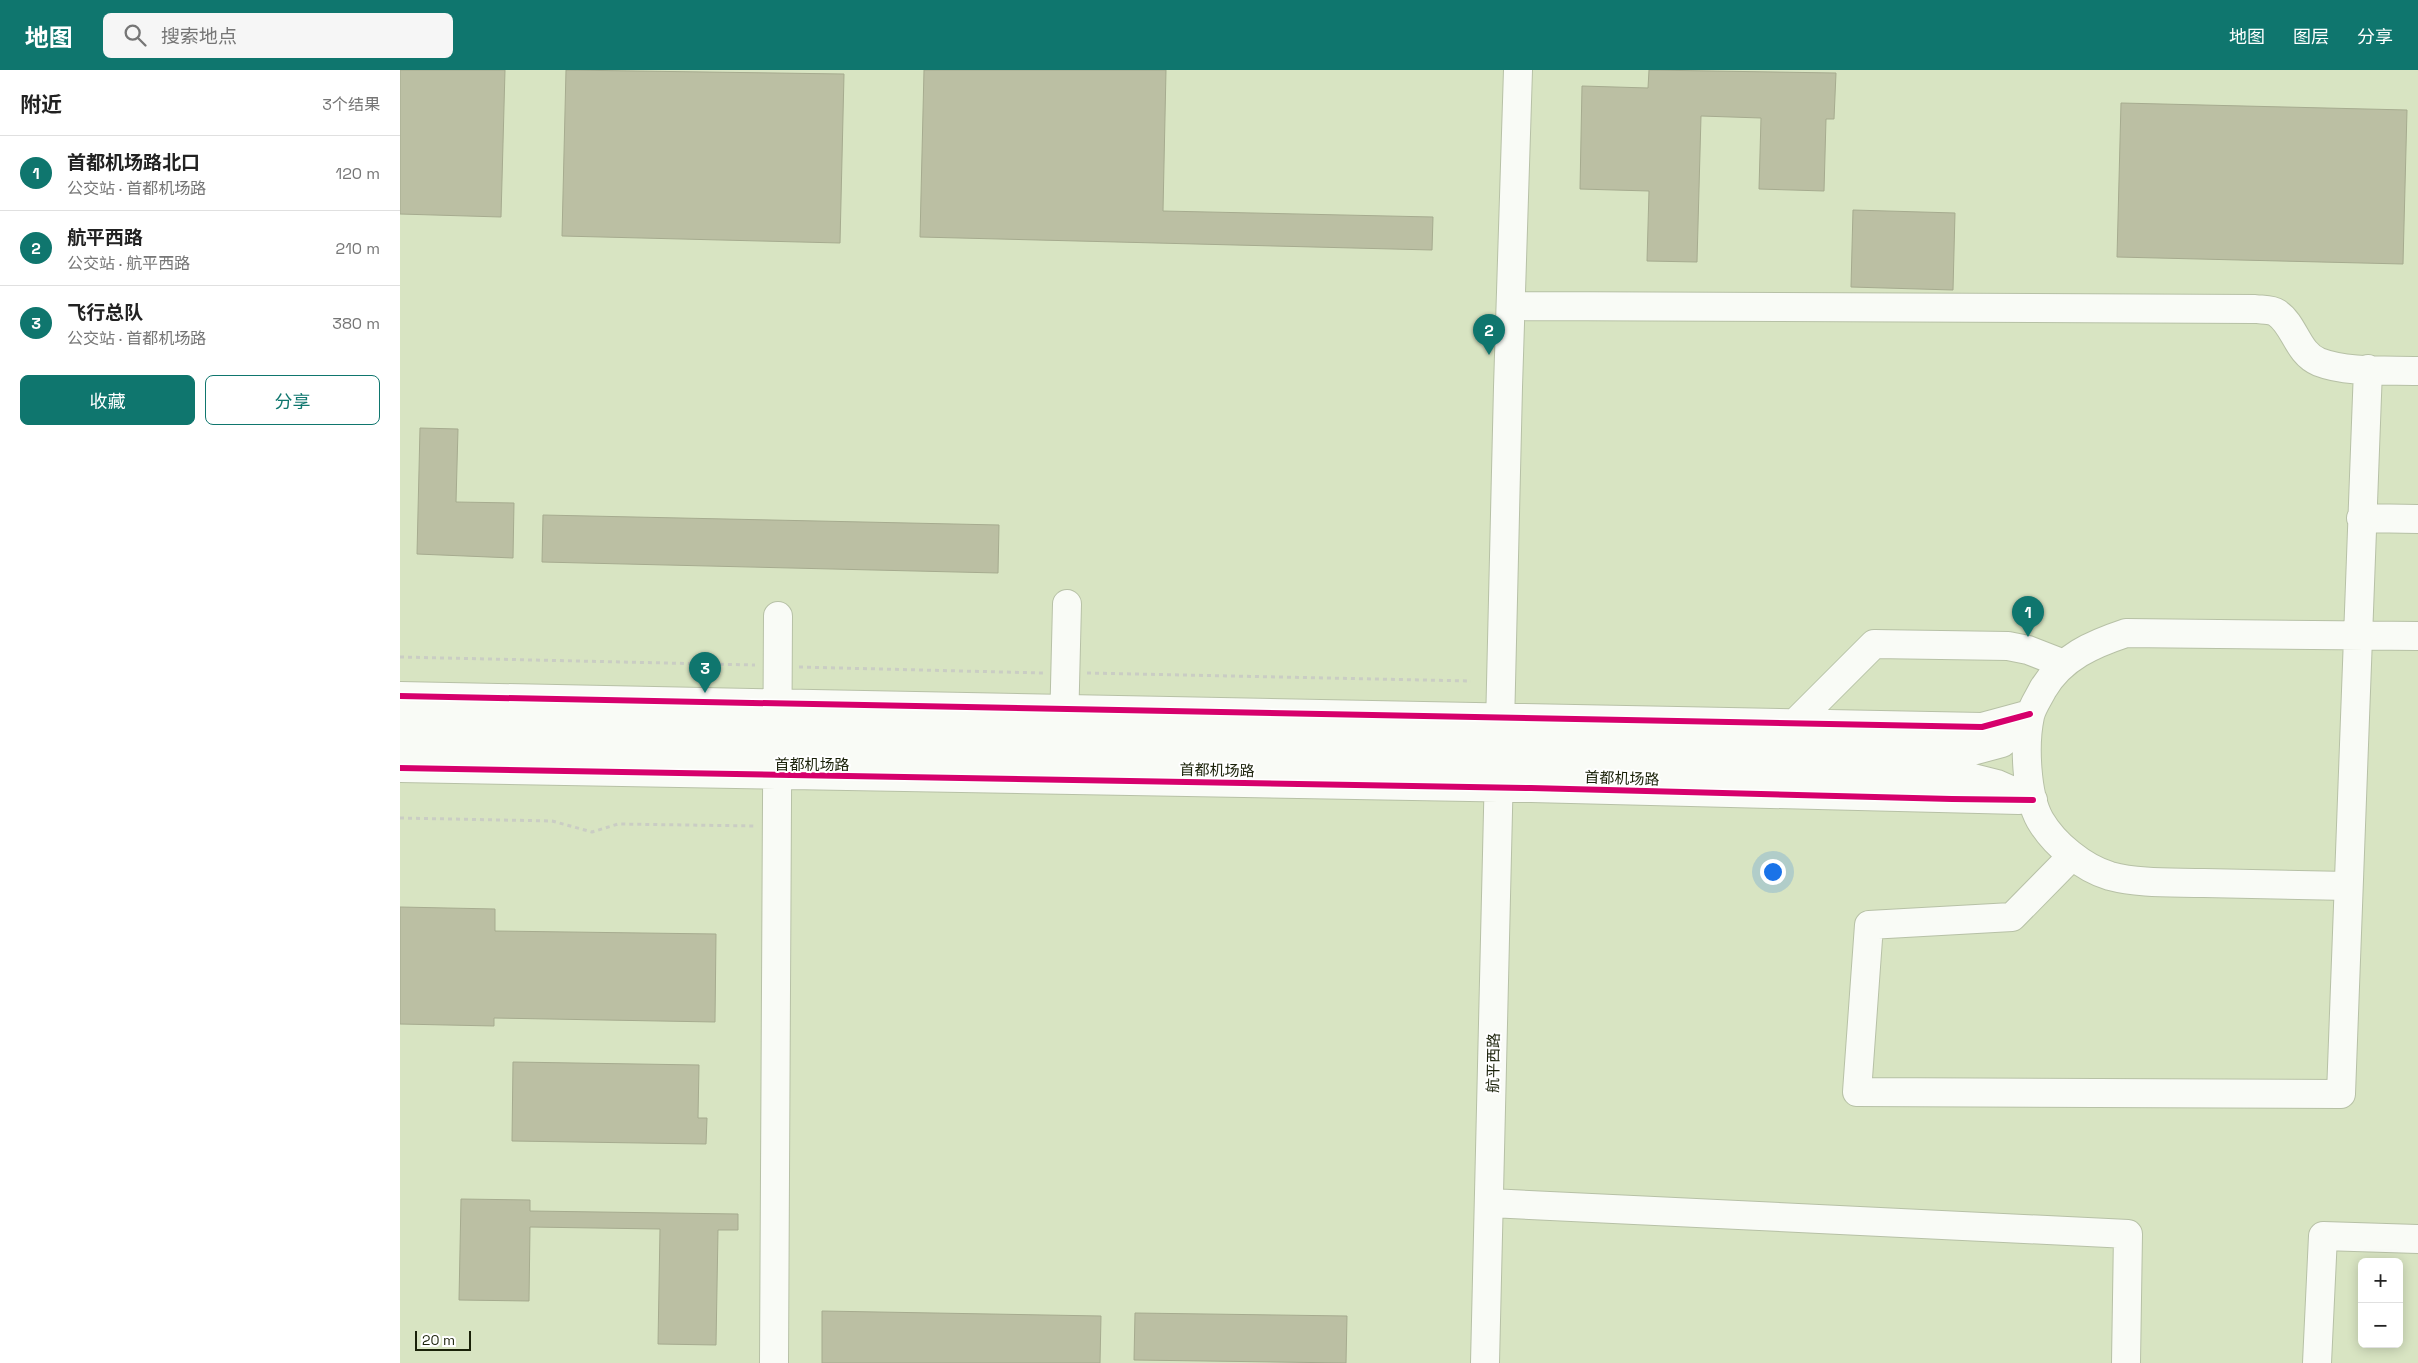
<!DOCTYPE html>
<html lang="zh">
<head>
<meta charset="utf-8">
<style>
  :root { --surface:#fff; --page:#f6f6f6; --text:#222; --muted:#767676; --line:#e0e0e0; --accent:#0f766e }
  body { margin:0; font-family:"Space Grotesk","Noto Sans SC",sans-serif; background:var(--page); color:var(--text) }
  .controls { position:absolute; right:15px; bottom:15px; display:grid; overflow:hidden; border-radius:8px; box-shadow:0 2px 12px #0003 }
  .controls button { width:45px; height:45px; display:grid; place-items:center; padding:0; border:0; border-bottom:1px solid var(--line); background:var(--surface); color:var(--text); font:25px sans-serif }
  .scale { position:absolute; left:15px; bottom:12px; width:56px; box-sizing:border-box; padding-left:5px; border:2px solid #1a2109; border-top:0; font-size:14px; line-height:18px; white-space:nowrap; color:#1a2109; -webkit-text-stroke:4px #fff; paint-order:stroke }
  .you { position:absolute; left:1372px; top:801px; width:18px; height:18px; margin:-12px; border:4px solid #fff; border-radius:50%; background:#1a73e8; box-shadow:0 0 0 8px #1a73e833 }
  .badge { display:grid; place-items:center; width:32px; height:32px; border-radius:50%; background:var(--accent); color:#fff; font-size:16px; font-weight:700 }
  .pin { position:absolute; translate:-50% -41px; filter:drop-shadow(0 1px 2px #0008) }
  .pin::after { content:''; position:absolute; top:26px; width:18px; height:15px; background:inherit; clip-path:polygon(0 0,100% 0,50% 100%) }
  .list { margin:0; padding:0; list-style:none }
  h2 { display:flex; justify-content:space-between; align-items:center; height:65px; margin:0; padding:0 20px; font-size:21px }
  h2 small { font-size:16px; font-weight:400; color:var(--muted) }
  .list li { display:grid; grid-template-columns:32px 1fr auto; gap:15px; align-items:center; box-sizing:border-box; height:75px; padding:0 20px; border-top:1px solid var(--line) }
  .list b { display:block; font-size:19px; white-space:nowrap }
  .list p { margin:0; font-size:16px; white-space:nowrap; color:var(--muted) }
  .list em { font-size:16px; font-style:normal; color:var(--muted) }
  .actions { display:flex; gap:10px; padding:15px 20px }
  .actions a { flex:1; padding:11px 0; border:1px solid var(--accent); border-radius:8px; text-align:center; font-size:18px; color:var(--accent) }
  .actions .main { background:var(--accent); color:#fff }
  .icon { flex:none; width:28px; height:28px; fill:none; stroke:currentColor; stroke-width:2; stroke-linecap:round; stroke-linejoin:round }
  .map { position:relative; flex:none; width:2018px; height:1293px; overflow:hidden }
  header { display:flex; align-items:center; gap:30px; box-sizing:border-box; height:70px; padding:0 25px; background:var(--accent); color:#fff }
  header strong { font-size:24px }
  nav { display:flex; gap:28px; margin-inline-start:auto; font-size:18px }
  .search { width:350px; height:45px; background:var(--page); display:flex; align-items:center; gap:12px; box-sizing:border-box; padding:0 18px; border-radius:8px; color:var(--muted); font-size:19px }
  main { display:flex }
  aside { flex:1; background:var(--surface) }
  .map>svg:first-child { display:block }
  .building { fill:#bbbfa3; stroke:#a6ab8f }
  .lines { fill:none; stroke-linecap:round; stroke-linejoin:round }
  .minor-casing { stroke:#b7c1a6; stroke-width:30 }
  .path { stroke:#cacdc4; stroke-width:3; stroke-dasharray:4 4; stroke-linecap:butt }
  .minor { stroke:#f9fbf6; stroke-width:28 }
  .cycleway-casing { stroke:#fff; stroke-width:9 }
  .cycleway { stroke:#d6006c; stroke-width:6 }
  .labels { text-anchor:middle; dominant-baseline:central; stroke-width:4; stroke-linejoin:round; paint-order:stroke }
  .street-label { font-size:15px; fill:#1a2109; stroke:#fff }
</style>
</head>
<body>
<header>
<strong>地图</strong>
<div class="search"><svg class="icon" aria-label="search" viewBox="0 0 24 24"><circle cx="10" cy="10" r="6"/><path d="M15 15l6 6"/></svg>搜索地点</div>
<nav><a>地图</a><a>图层</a><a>分享</a></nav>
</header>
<main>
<aside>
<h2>附近<small>3个结果</small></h2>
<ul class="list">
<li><span class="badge">1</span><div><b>首都机场路北口</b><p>公交站 · 首都机场路</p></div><em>120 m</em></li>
<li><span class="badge">2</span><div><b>航平西路</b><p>公交站 · 航平西路</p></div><em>210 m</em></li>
<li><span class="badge">3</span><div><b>飞行总队</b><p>公交站 · 首都机场路</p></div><em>380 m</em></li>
</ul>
<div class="actions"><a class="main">收藏</a><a>分享</a></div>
</aside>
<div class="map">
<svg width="2018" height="1293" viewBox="0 0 2018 1293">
  <rect width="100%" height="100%" fill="#d8e4c2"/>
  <path class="building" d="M 0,0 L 105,0 L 101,147 L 0,144 Z
    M 166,0 L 444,4 L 440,173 L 162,166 Z
    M 524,0 L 766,0 L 763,141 L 1033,147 L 1032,180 L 520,167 Z
    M 1249,0 L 1436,3 L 1434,49 L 1426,49 L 1424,121 L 1359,119 L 1361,48 L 1301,46 L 1297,192 L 1247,191 L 1249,121 L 1180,119 L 1182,16 L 1248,18 Z
    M 1721,33 L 2007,40 L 2003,194 L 1717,187 Z
    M 1453,140 L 1555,143 L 1553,220 L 1451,217 Z
    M 20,358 L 58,359 L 56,432 L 114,433 L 113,488 L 17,484 Z
    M 143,445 L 599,455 L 598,503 L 142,492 Z
    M 0,837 L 95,839 L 95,861 L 316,864 L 315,952 L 94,948 L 94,956 L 0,954 Z
    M 113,992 L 299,995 L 298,1048 L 307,1048 L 306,1074 L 112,1071 Z
    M 61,1129 L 130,1130 L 130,1141 L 338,1144 L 338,1160 L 318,1160 L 316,1275 L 258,1274 L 260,1159 L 130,1157 L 129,1231 L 59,1230 Z
    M 422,1241 L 701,1246 L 700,1293 L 422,1293 Z
    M 735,1243 L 947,1246 L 946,1293 L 734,1290 Z"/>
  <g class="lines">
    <g class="minor-casing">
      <path id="minor" d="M 1111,236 L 1855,239 C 1862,240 1871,239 1877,243 C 1895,255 1897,283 1919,292 C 1947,303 1988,300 2018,301
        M 1961,448 L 2018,449
        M 0,626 L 1582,657 L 1630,644
        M 0,652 L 1101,671 L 1561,684 L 1602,673 L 1630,644
        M 664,657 L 667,534
        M 1387,657 L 1395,653 L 1474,574 L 1608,576 L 1628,580 L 1664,594
        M 0,673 L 1557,704 L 1597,714 L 1633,730
        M 0,698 L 1131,718 L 1619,730
        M 1672,786 L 1612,847 L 1469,855 L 1457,1022 L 1941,1024 L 1968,299
        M 1948,816 C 1900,815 1852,814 1804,813 C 1773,812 1740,814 1710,806 C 1683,798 1654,774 1640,750 C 1626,725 1624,674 1630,646 C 1632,637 1639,627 1643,619 C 1662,587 1693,574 1726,563 L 2018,566
        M 1090,1133 L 1728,1164 L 1726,1293
        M 374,1292 L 378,546
        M 1085,1293 L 1108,317 L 1118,0
        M 1917,1293 L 1923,1166 L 2018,1169"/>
    </g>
    <path class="path" d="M 0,587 L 355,595
      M 399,597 L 643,603
      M 687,603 L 1071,611
      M 0,748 L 152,751 L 192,762 L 218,754 L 355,756"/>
    <use href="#minor" class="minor"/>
    <g class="cycleway-casing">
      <path id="cycleway" d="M 0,626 L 1582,657 L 1630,644
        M 0,698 L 1131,718 L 1552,729 L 1633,730"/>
    </g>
    <use href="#cycleway" class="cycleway"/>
  </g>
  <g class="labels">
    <g class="street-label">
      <text x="412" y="694">首都机场路</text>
      <text transform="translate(817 700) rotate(1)">首都机场路</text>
      <text transform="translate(1222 708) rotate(2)">首都机场路</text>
      <text transform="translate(1093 993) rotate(-89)">航平西路</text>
    </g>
  </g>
</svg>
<div class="controls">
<button>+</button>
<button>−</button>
</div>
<div class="scale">20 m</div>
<div class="you"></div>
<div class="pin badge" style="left:1628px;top:567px">1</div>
<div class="pin badge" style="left:1089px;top:285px">2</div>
<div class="pin badge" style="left:305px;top:623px">3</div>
</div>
</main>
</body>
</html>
